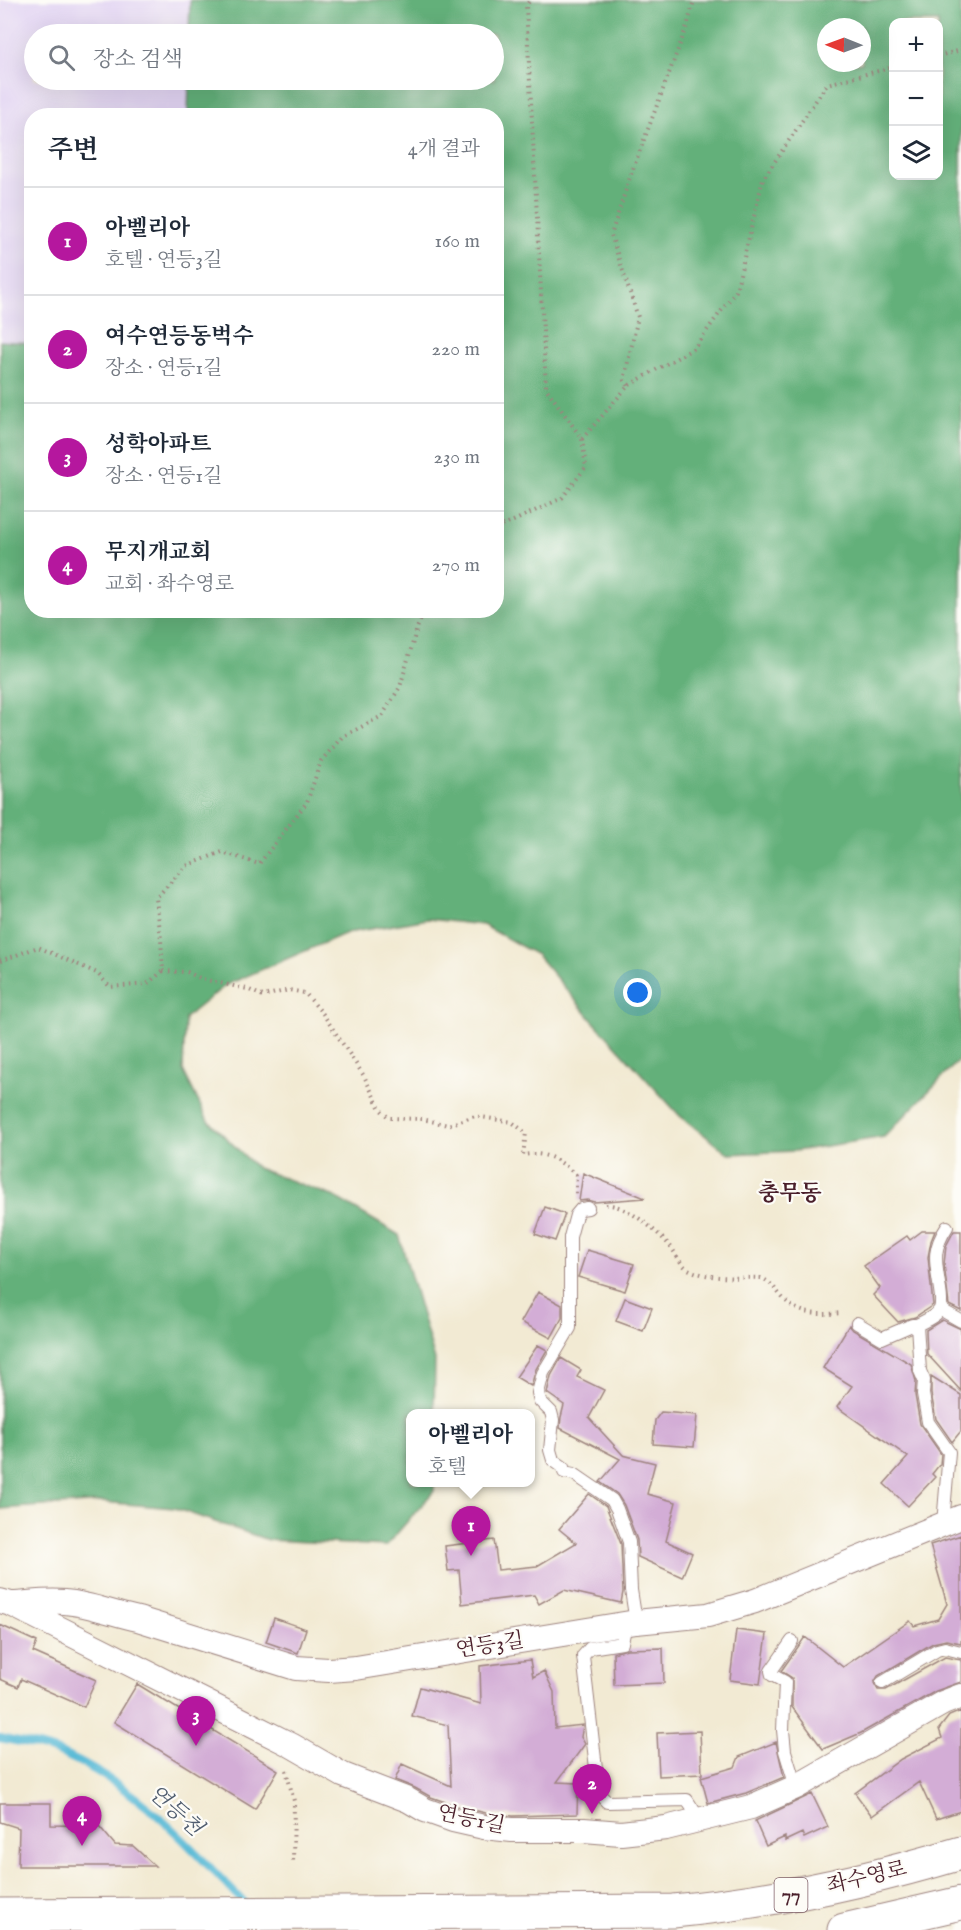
<!DOCTYPE html>
<html lang="ko">
<head>
<meta charset="utf-8">
<style>
  :root { --surface:#fff; --page:#f2f2f3; --text:#1f2937; --muted:#747a83; --line:#e0e1e3; --accent:#b5179e }
  body { margin:0; font-family:"IM FELL English","Noto Serif KR",serif; background:var(--page); color:var(--text) }
  .controls { position:absolute; right:18px; top:18px; display:grid; overflow:hidden; border-radius:12px; box-shadow:0 6px 24px #0002 }
  .controls button { width:54px; height:54px; display:grid; place-items:center; padding:0; border:0; border-bottom:2px solid var(--line); background:var(--surface); color:var(--text); font:30px sans-serif }
  .compass { position:absolute; left:817px; top:18px; width:54px; height:54px; border-radius:50%; background:var(--surface); box-shadow:0 6px 24px #0002; rotate:271deg }
  .you { position:absolute; left:638px; top:993px; width:21px; height:21px; margin:-15px; border:4px solid #fff; border-radius:50%; background:#1a73e8; box-shadow:0 0 0 9px #1a73e833 }
  .badge { display:grid; place-items:center; width:39px; height:39px; border-radius:50%; background:var(--accent); color:#fff; font-size:20px; font-weight:700 }
  .pin { position:absolute; translate:-50% -50px; filter:drop-shadow(0 2px 3px #0008) }
  .pin::after { content:''; position:absolute; top:32px; width:21px; height:18px; background:inherit; clip-path:polygon(0 0,100% 0,50% 100%) }
  .popup { position:absolute; left:406px; top:1409px; width:129px; height:78px; box-sizing:border-box; display:grid; place-content:center; border-radius:12px; background:var(--surface); filter:drop-shadow(0 2px 4px #0005); font-size:20px; white-space:nowrap; color:var(--muted) }
  .popup b { font-size:22px; color:var(--text) }
  .popup::after { content:''; position:absolute; left:50%; top:100%; margin-left:-12px; border:12px solid transparent; border-top-color:var(--surface) }
  .list { margin:0; padding:0; list-style:none }
  h2 { display:flex; justify-content:space-between; align-items:center; height:78px; margin:0; padding:0 24px; font-size:26px }
  h2 small { font-size:20px; font-weight:400; color:var(--muted) }
  .list li { display:grid; grid-template-columns:39px 1fr auto; gap:18px; align-items:center; box-sizing:border-box; height:108px; padding:0 24px; border-top:2px solid var(--line) }
  .list b { display:block; font-size:22px; white-space:nowrap }
  .list p { margin:0; font-size:20px; white-space:nowrap; color:var(--muted) }
  .list em { font-size:20px; font-style:normal; color:var(--muted) }
  .icon { flex:none; width:33px; height:33px; fill:none; stroke:currentColor; stroke-width:2; stroke-linecap:round; stroke-linejoin:round }
  .map { position:relative; flex:none; width:961px; height:1930px; overflow:hidden }
  .search { position:absolute; background:var(--surface); box-shadow:0 6px 24px #0002; left:24px; top:24px; width:480px; height:66px; display:flex; align-items:center; gap:15px; box-sizing:border-box; padding:0 21px; border-radius:33px; color:var(--muted); font-size:22px }
  .panel { position:absolute; background:var(--surface); box-shadow:0 6px 24px #0002; left:24px; top:108px; width:480px; height:510px; border-radius:24px }
  .map>svg:first-child { display:block }
  .built { fill:#e2d4f3 }
  .forest { fill:#63b07a; stroke:#566852; stroke-width:1.5; fill-rule:evenodd }
  .lines { fill:none; stroke-linecap:round; stroke-linejoin:round }
  .stream { stroke:#58bad6; stroke-width:8 }
  .building { fill:#d3add6 }
  .service-casing { stroke:#9e847f; stroke-width:14 }
  .minor-casing { stroke:#9e847f; stroke-width:26 }
  .primary-casing { stroke:#9e847f; stroke-width:35 }
  .path { stroke:#9e847f; stroke-width:4; stroke-dasharray:1.5 4.5; stroke-linecap:butt }
  .service { stroke:#fff; stroke-width:12 }
  .minor { stroke:#fff; stroke-width:24 }
  .primary { stroke:#fff; stroke-width:33 }
  .labels { text-anchor:middle; dominant-baseline:central; stroke-width:4.5; stroke-linejoin:round; paint-order:stroke }
  .shield { fill:#fdfcf7; stroke:#806168; stroke-width:1.5 }
  .shield-label { font-size:20px; font-weight:bold; fill:#4a1f2b }
  .street-label { font-size:21px; fill:#4a1f2b; stroke:#fdfcf7 }
  .neighbourhood-label { font-size:22px; font-weight:bold; fill:#4a1f2b; stroke:#fdfcf7 }
  .water-label { font-size:22px; font-style:italic; fill:#505d6f; stroke:#fdfcf7 }
</style>
</head>
<body>
<div class="map">
<svg width="961" height="1930" viewBox="0 0 961 1930">
  <rect width="100%" height="100%" fill="#fdfcf7"/>
  <filter id="ink" filterUnits="userSpaceOnUse"><feTurbulence type="fractalNoise" baseFrequency=".0167" numOctaves="2"/><feDisplacementMap in="SourceGraphic" scale="12" xChannelSelector="R" yChannelSelector="G"/><feConvolveMatrix kernelMatrix="1 2 1 2 8 2 1 2 1" color-interpolation-filters="sRGB"/></filter>
  <filter id="wash" filterUnits="userSpaceOnUse"><feTurbulence type="fractalNoise" baseFrequency=".008" numOctaves="4" result="noise"/><feDisplacementMap in="SourceGraphic" scale="24" xChannelSelector="R" yChannelSelector="G"/><feGaussianBlur stdDeviation="1.35" result="paint"/><feColorMatrix in="noise" values="0 0 0 0 0 0 0 0 0 0 0 0 0 0 0 0 0 1.4 0 .05"/><feComposite in="paint" operator="in"/></filter>
  <g filter="url(#wash)">
    <rect width="100%" height="100%" fill="#f2ead3"/>
    <path class="built" d="M 0,0 L 190,0 L 189,34 L 34,34 L 34,80 L 189,80 L 188,115 L 32,116 L 31,343 L 0,341 Z"/>
    <path class="forest" d="M 190,0 L 961,0 L 961,1058 L 884,1137 L 795,1151 L 729,1154 L 680,1116 L 593,1021 L 537,955 L 483,925 L 428,919 L 347,933 L 226,985 L 185,1018 L 183,1070 L 207,1119 L 257,1168 L 335,1197 L 399,1235 L 435,1360 L 434,1413 L 411,1414 L 411,1482 L 434,1483 L 434,1491 L 386,1546 L 268,1540 L 174,1508 L 101,1502 L 0,1509 L 0,341 L 31,343 L 32,610 L 496,610 L 496,116 L 188,115 L 189,80 L 494,80 L 494,34 L 189,34 ZM 894,22 L 938,22 L 938,176 L 894,176 ZM 826,27 L 862,27 L 862,63 L 826,63 Z"/>
    <g class="lines">
      <path class="stream" d="M 0,1738 C 19,1742 39,1745 58,1752 C 137,1785 186,1842 244,1903"/>
    </g>
    <g id="blocks">
      <path class="building" d="M 583,1173 L 645,1198 L 594,1202 L 587,1200 L 579,1201 Z
        M 545,1207 L 565,1214 L 555,1241 L 535,1234 Z
        M 922,1231 L 935,1231 L 931,1241 L 928,1257 L 933,1305 L 915,1317 L 898,1322 L 873,1295 L 880,1288 L 864,1266 L 907,1236 L 910,1240 Z
        M 954,1231 L 961,1231 L 961,1311 L 949,1305 L 944,1264 L 946,1246 Z
        M 587,1250 L 634,1264 L 625,1291 L 578,1277 Z
        M 538,1292 L 562,1305 L 562,1318 L 551,1338 L 521,1322 Z
        M 625,1298 L 652,1308 L 643,1331 L 616,1321 Z
        M 942,1320 L 961,1329 L 961,1391 L 927,1354 L 926,1330 Z
        M 849,1325 L 853,1330 L 911,1364 L 916,1381 L 915,1395 L 920,1424 L 941,1454 L 940,1464 L 932,1474 L 935,1477 L 908,1506 L 884,1484 L 908,1457 L 837,1407 L 852,1386 L 823,1368 Z
        M 538,1345 L 547,1350 L 536,1369 L 531,1386 L 516,1377 Z
        M 561,1358 L 581,1370 L 577,1377 L 604,1390 L 589,1418 L 623,1455 L 655,1463 L 647,1494 L 676,1502 L 666,1541 L 692,1553 L 682,1577 L 638,1557 L 637,1540 L 624,1505 L 617,1494 L 600,1482 L 620,1459 L 560,1428 L 561,1417 L 564,1405 L 547,1393 L 551,1376 Z
        M 931,1376 L 961,1395 L 961,1431 L 952,1442 L 936,1419 L 931,1394 Z
        M 661,1412 L 697,1415 L 694,1447 L 653,1444 L 655,1420 Z
        M 589,1494 L 606,1506 L 621,1544 L 623,1592 L 621,1603 L 564,1590 L 539,1604 L 534,1595 L 462,1604 L 459,1570 L 448,1571 L 445,1546 L 494,1540 L 498,1570 L 537,1566 L 576,1543 L 559,1529 Z
        M 961,1535 L 961,1643 L 946,1640 L 933,1643 L 878,1676 L 874,1683 L 878,1690 L 886,1690 L 945,1657 L 961,1660 L 961,1682 L 936,1691 L 861,1733 L 823,1749 L 792,1707 L 792,1678 L 781,1671 L 805,1637 L 843,1667 L 910,1621 L 914,1626 L 938,1619 L 947,1604 L 930,1545 Z
        M 274,1618 L 306,1629 L 298,1653 L 266,1642 Z
        M 0,1625 L 37,1642 L 33,1652 L 96,1680 L 84,1707 L 21,1679 L 18,1687 L 0,1679 Z
        M 736,1630 L 767,1634 L 760,1684 L 730,1680 Z
        M 663,1648 L 664,1683 L 614,1685 L 613,1653 L 627,1649 Z
        M 530,1660 L 533,1677 L 544,1671 L 554,1692 L 555,1728 L 583,1725 L 581,1737 L 585,1744 L 557,1782 L 578,1783 L 577,1814 L 513,1816 L 486,1813 L 457,1806 L 431,1797 L 415,1788 L 395,1780 L 402,1764 L 451,1786 L 448,1725 L 412,1716 L 420,1687 L 481,1704 L 480,1666 Z
        M 137,1684 L 278,1770 L 255,1809 L 114,1722 Z
        M 961,1711 L 961,1811 L 936,1819 L 919,1782 L 872,1816 L 855,1793 L 901,1759 L 942,1738 L 939,1729 L 949,1716 Z
        M 700,1731 L 702,1774 L 659,1776 L 657,1733 Z
        M 776,1742 L 784,1777 L 746,1793 L 708,1803 L 701,1777 L 735,1767 L 739,1757 Z
        M 812,1794 L 828,1827 L 804,1838 L 802,1833 L 785,1841 L 785,1837 L 766,1846 L 755,1821 Z
        M 0,1803 L 51,1803 L 51,1825 L 99,1826 L 115,1845 L 133,1846 L 155,1866 L 18,1866 L 19,1828 L 0,1822 Z"/>
    </g>
  </g>
  <g filter="url(#ink)">
    <use href="#blocks" fill-opacity="0" stroke="#9e847f" stroke-width="1.5"/>
    <g class="lines">
      <g class="service-casing">
        <path id="service" d="M 588,1208 L 581,1209 L 576,1215 L 570,1237 L 570,1328 L 543,1373 L 538,1393 L 540,1401 L 551,1412 L 553,1420 L 550,1450 L 553,1460 L 563,1467 L 564,1472 L 574,1474 L 612,1500 L 617,1509 L 629,1542 L 631,1590 L 636,1622
          M 940,1309 L 961,1321
          M 857,1323 L 882,1338 L 912,1325 L 917,1325 L 920,1371 L 924,1380 L 923,1394 L 928,1422 L 949,1452 L 943,1524
          M 917,1325 C 924,1321 936,1317 940,1309 C 942,1303 941,1296 940,1290 C 936,1263 931,1251 947,1227
          M 626,1623 L 622,1643 L 590,1648 L 583,1656 L 599,1794 L 607,1802 L 687,1800 L 700,1820
          M 792,1641 L 771,1671 L 772,1675 L 785,1682 L 783,1730 L 785,1751 L 796,1787
          M 882,1683 L 937,1650 L 945,1648 L 961,1652"/>
      </g>
      <g class="minor-casing">
        <path id="minor" d="M 0,1601 L 11,1604 L 291,1745 L 343,1775 L 408,1800 L 425,1810 L 453,1820 L 484,1827 L 512,1830 L 584,1830 L 621,1833 L 666,1828 L 751,1807 L 796,1787 L 943,1703 L 961,1696
          M 13,1604 C 30,1603 48,1600 65,1602 C 90,1604 113,1614 138,1619 L 296,1668 L 329,1670 L 356,1668 L 636,1622 L 708,1615 L 755,1601 L 961,1517"/>
      </g>
      <g class="primary-casing">
        <path id="primary" d="M 0,1915 L 673,1911 C 771,1902 867,1881 961,1853
          M 844,1930 L 961,1903"/>
      </g>
      <path class="path" d="M 938,56 L 961,50
        M 628,386 L 624,380 L 638,317 L 611,235 L 630,177 L 688,23 L 694,0
        M 582,439 L 628,386 L 694,348 L 736,291 L 763,179 L 827,84 L 894,67
        M 496,526 L 505,525 L 562,498 L 586,467 L 582,439 L 546,388 L 526,6 L 530,0
        M 0,961 L 38,947 L 97,973 L 110,987 L 147,984 L 163,971 L 161,939 L 156,898 L 186,866 L 222,852 L 259,864 L 307,802 L 321,761 L 342,737 L 382,716 L 400,687 L 417,628 L 425,610
        M 163,971 L 187,972 L 202,979 L 247,989 L 263,996 L 289,990 L 305,993 L 323,1014 L 364,1076 L 380,1109 L 389,1118 L 422,1119 L 448,1125 L 475,1116 L 512,1122 L 526,1133 L 523,1155 C 546,1151 560,1160 576,1175 L 576,1194
        M 606,1205 C 625,1203 658,1232 671,1247 C 676,1254 680,1264 688,1269 C 709,1280 737,1277 761,1278 C 770,1281 775,1289 781,1296 C 798,1316 818,1315 842,1313
        M 286,1770 L 294,1801 L 293,1865"/>
      <use href="#service" class="service"/>
      <use href="#minor" class="minor"/>
      <use href="#primary" class="primary"/>
    </g>
  </g>
  <g class="labels">
    <rect class="shield" x="774.5" y="1878" width="33" height="34" rx="4.5"/>
    <g class="shield-label">
      <text x="791" y="1895">77</text>
    </g>
    <g class="street-label">
      <text transform="translate(490 1646) rotate(-9)">연등3길</text>
      <text transform="translate(471 1820) rotate(12)">연등1길</text>
      <text transform="translate(867 1878) rotate(-13)">좌수영로</text>
    </g>
    <g class="neighbourhood-label">
      <text x="790" y="1194">충무동</text>
    </g>
    <g class="water-label">
      <text transform="translate(175 1811) rotate(42)">연등천</text>
    </g>
  </g>
</svg>
<div class="controls">
<button>+</button>
<button>−</button>
<button><svg class="icon" aria-label="layers" viewBox="0 0 24 24"><path d="M12 4l9 5-9 5-9-5zM3 14l9 5 9-5"/></svg></button>
</div>
<svg class="compass" viewBox="-18 -18 36 36"><path d="M0-13l5 13h-10z" fill="#e53935"/><path d="M0 13l5-13h-10z" fill="#747a83"/></svg>
<div class="you"></div>
<div class="pin badge" style="left:471px;top:1556px">1</div>
<div class="popup"><b>아벨리아</b>호텔</div>
<div class="pin badge" style="left:592px;top:1814px">2</div>
<div class="pin badge" style="left:196px;top:1746px">3</div>
<div class="pin badge" style="left:82px;top:1846px">4</div>
<div class="search"><svg class="icon" aria-label="search" viewBox="0 0 24 24"><circle cx="10" cy="10" r="6"/><path d="M15 15l6 6"/></svg>장소 검색</div>
<section class="panel">
<h2>주변<small>4개 결과</small></h2>
<ul class="list">
<li><span class="badge">1</span><div><b>아벨리아</b><p>호텔 · 연등3길</p></div><em>160 m</em></li>
<li><span class="badge">2</span><div><b>여수연등동벅수</b><p>장소 · 연등1길</p></div><em>220 m</em></li>
<li><span class="badge">3</span><div><b>성학아파트</b><p>장소 · 연등1길</p></div><em>230 m</em></li>
<li><span class="badge">4</span><div><b>무지개교회</b><p>교회 · 좌수영로</p></div><em>270 m</em></li>
</ul>
</section>
</div>
</body>
</html>
